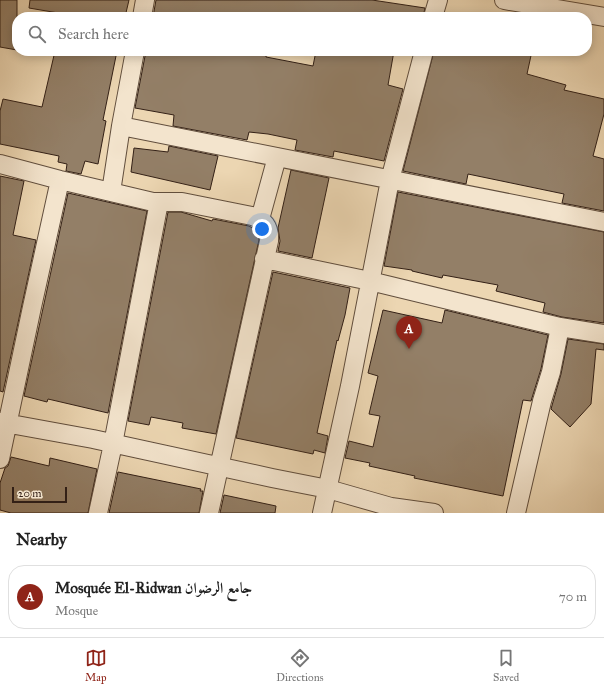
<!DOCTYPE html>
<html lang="en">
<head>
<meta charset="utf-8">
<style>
  :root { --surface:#fff; --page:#f2f2f2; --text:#222; --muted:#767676; --line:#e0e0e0; --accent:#8f2418 }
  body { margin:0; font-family:"IM FELL Great Primer",Amiri,serif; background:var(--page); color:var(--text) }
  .scale { position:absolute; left:12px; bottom:10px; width:55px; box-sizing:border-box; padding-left:4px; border:2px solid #332016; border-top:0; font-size:11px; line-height:14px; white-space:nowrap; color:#332016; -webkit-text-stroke:3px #f3e4cd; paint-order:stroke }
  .you { position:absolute; left:262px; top:229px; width:14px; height:14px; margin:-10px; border:3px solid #fff; border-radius:50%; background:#1a73e8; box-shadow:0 0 0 6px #1a73e833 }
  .badge { display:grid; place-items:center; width:26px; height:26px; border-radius:50%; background:var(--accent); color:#fff; font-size:13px; font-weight:700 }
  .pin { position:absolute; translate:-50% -33px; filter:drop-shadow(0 1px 2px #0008) }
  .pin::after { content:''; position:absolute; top:21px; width:14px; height:12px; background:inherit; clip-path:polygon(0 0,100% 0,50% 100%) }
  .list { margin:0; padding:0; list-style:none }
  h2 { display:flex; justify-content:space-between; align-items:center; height:52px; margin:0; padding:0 16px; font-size:17px }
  h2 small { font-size:13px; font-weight:400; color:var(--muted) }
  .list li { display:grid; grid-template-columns:26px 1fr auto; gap:12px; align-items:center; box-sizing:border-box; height:64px; margin:0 8px 8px; padding:0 8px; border:1px solid var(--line); border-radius:16px }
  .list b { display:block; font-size:15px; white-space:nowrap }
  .list p { margin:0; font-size:13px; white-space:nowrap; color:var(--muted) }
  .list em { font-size:13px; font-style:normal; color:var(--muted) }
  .icon { flex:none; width:22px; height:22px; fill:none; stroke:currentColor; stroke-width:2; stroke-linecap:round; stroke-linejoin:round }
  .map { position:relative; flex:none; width:604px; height:513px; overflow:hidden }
  .search { position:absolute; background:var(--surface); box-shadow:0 2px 10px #0003; left:12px; right:12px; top:12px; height:44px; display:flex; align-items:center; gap:10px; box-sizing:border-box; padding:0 14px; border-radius:16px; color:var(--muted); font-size:15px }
  .sheet { height:124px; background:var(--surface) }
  nav { display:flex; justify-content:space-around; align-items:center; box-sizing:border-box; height:56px; border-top:1px solid var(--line); background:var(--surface); font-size:11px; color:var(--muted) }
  nav a { display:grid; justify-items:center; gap:2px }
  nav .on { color:var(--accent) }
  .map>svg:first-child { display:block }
  .building { fill:#937f67; stroke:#332016 }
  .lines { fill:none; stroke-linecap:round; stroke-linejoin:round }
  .minor-casing { stroke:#614e3d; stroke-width:20 }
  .minor { stroke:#f3e4cd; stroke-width:18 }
</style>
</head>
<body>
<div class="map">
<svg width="604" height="513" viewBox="0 0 604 513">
  <rect width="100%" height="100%" fill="#ecd6b2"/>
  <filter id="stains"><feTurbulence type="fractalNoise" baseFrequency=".005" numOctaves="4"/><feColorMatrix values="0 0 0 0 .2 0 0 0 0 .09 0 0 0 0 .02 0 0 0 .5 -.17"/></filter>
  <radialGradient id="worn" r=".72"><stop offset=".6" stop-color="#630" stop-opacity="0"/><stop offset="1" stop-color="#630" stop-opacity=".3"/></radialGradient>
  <path class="building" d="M 0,0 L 17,0 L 17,50 L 0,47 Z
    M 30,0 L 129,0 L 125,17 L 82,17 L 29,8 Z
    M 156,0 L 372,0 L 425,8 L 423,17 L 153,17 Z
    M 55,51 L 117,51 L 103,120 L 106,121 L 98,164 L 85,161 L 81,174 L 66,171 L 67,164 L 58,162 L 59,156 L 0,144 L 0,111 L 3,99 L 42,107 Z
    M 146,51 L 266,51 L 266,57 L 313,66 L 316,51 L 394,51 L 388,85 L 403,89 L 384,161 L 334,151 L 333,157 L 295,150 L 297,140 L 268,134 L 249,132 L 247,140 L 173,126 L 174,115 L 135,108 Z
    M 434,51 L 532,51 L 527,74 L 566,85 L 564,90 L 604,99 L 604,114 L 593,156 L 604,159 L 604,211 L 562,203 L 564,194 L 468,174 L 466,184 L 403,171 Z
    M 169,146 L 218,156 L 210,190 L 131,172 L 134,148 L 168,152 Z
    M 291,170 L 329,178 L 312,258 L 278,251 L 280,241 L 278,228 Z
    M 0,176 L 24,181 L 13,235 L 36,240 L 3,392 L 0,391 Z
    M 398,192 L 604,232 L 604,323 L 562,317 L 543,312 L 545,303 L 496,291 L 498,285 L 443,275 L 442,278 L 412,271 L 412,270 L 384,266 Z
    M 68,193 L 147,211 L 108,413 L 48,399 L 47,402 L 24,396 Z
    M 168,212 L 181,212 L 212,221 L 213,219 L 249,226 L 256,230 L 258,234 L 259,240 L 216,434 L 182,428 L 183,423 L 151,417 L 149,425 L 128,421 Z
    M 273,272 L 350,288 L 345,315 L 338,341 L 337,340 L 317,433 L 328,436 L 325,453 L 314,450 L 313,454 L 236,438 Z
    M 383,310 L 442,323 L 445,310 L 548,335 L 541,369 L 531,401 L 523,400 L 503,496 L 414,478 L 415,476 L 369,466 L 370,463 L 345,458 L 349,441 L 373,447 L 380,416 L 369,414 L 378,376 L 368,373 Z
    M 568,339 L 604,344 L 604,350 L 596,349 L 591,404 L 570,427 L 551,409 L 561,374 Z
    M 11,457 L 49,466 L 50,458 L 97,469 L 88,513 L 11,513 L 0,510 L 0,483 L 5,468 L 8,466 Z
    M 118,472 L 201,489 L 200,491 L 203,491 L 199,513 L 109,513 Z
    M 224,495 L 276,506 L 275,513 L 220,513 Z"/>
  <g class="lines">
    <g class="minor-casing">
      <path id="minor" d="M 504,0 L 604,17
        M 142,17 L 145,0
        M 433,17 L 438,0
        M 121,126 L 604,222
        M 0,164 L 60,180 L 153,202 L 182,202 L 252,216 C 265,220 270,227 269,241 L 209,513
        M 111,192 L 121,126 L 135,51
        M 260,219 L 277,157
        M 264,259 L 370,281 L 560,327 L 604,334
        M 0,422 L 93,439 L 272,478 L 328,489 L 391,507 L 434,513
        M 0,459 L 32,307 L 60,180
        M 98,513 L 113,444 L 159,202
        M 322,513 L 350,386 L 390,180 L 424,51
        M 516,513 L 542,401 L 551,372 L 560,327"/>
    </g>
    <use href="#minor" class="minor"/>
  </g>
  <rect width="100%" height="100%" filter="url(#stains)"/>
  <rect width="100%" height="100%" fill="url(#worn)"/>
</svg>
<div class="scale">20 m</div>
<div class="you"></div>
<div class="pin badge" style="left:409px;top:349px">A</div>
<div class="search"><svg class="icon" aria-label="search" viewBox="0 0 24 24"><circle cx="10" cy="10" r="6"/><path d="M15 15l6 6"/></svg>Search here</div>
</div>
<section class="sheet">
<h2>Nearby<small></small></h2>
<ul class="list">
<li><span class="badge">A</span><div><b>Mosquée El-Ridwan جامع الرضوان</b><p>Mosque</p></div><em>70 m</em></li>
</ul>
</section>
<nav>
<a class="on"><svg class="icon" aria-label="map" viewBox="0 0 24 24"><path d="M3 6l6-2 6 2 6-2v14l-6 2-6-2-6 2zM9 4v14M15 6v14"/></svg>Map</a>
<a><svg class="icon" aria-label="directions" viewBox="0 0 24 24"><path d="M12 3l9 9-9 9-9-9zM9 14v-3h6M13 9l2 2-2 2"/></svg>Directions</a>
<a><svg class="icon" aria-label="saved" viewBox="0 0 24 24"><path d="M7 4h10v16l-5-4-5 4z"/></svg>Saved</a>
</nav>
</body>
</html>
